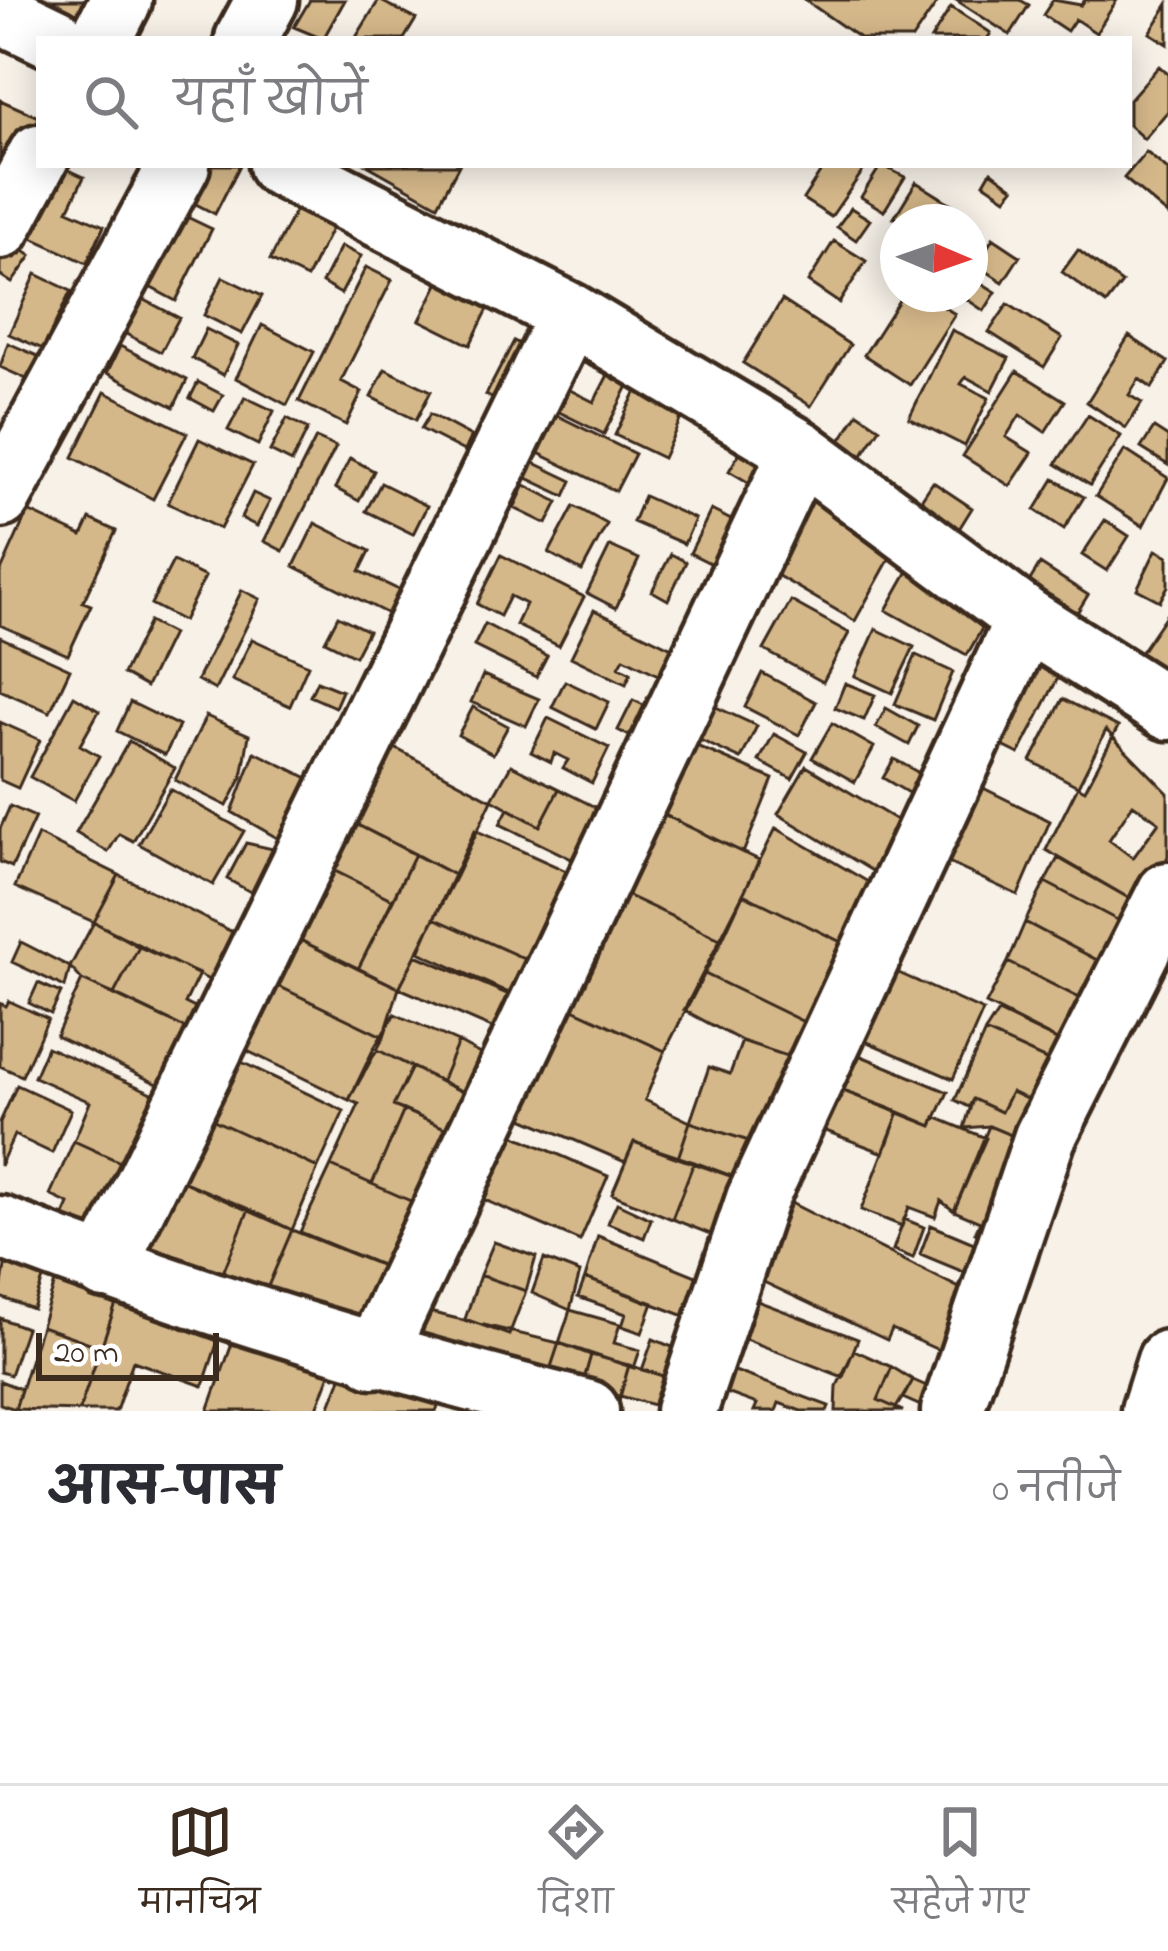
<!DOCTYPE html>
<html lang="hi">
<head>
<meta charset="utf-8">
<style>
  :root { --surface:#fff; --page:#f2f2f3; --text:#2b2b33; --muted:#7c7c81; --line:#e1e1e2; --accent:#3b2a1e }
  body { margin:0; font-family:"Indie Flower","Playpen Sans Deva",sans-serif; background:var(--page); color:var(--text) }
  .compass { position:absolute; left:880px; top:204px; width:108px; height:108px; border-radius:50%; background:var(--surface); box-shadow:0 6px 30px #0003; rotate:92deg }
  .scale { position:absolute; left:36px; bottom:30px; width:183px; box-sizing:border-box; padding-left:12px; border:6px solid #3b2a1e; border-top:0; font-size:33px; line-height:42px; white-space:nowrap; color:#3b2a1e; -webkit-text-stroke:9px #fff; paint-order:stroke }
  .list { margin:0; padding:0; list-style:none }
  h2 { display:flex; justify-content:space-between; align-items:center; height:156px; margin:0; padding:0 48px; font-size:51px }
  h2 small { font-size:39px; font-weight:400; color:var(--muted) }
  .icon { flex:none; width:66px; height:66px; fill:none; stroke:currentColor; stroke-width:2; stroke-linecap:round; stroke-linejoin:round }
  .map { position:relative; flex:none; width:1168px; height:1411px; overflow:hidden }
  .search { position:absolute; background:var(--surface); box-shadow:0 6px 30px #0003; left:36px; right:36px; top:36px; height:132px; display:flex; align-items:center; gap:30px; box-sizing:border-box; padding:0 42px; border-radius:0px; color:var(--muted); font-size:45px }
  .sheet { height:372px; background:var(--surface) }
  nav { display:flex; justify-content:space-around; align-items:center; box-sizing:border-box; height:168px; border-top:3px solid var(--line); background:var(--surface); font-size:33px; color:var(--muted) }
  nav a { display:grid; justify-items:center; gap:6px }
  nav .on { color:var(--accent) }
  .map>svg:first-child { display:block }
  .building { fill:#d5b88a; stroke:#3b2a1e; stroke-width:3; fill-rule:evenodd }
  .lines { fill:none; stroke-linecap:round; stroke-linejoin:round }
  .street-casing { stroke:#3b2a1e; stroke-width:69 }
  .street { stroke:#fff; stroke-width:60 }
</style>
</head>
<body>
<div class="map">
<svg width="1168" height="1411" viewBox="0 0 1168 1411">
  <rect width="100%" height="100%" fill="#f7f1e8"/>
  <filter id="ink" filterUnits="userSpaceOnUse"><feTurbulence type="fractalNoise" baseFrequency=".00833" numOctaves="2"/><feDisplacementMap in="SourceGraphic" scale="24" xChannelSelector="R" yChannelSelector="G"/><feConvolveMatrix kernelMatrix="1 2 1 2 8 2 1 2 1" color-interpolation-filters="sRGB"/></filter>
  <g filter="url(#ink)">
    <path class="building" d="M 39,0 L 104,0 L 85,39 Z
      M 310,0 L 345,0 L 323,39 L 294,27 Z
      M 379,0 L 416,19 L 404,39 L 355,39 Z
      M 805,0 L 939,0 L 912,39 L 861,39 Z
      M 956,0 L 1020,0 L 1029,5 L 1010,35 Z
      M 1053,0 L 1081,5 L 1085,0 L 1117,0 L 1096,33 L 1075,19 L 1067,31 L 1043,15 Z
      M 1168,4 L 1168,44 L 1150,33 Z
      M 951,7 L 991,33 L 987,39 L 931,39 Z
      M 1159,66 L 1168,74 L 1168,111 L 1144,139 L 1129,125 L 1129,100 Z
      M 0,100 L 39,117 L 20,167 L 0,158 Z
      M 1146,152 L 1168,170 L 1168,215 L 1124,178 Z
      M 58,165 L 84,177 L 68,210 L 104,226 L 87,263 L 17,231 Z
      M 188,165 L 240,165 L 215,214 L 175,193 Z
      M 367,165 L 459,165 L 438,205 Z
      M 825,165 L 867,165 L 831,217 L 803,199 Z
      M 881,165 L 905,177 L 884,211 L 861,197 Z
      M 991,171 L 1014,188 L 1006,198 L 984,183 Z
      M 916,182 L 956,207 L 946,222 L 894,218 Z
      M 298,205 L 334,223 L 307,278 L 270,260 Z
      M 164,206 L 212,229 L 176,301 L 129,276 Z
      M 851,208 L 870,220 L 856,240 L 837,227 Z
      M 993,238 L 1020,256 L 1003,282 L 977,265 Z
      M 834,241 L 866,261 L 839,303 L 808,282 Z
      M 11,242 L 31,256 L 12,283 L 0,275 L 0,258 Z
      M 341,246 L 361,256 L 341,294 L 322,283 Z
      M 1078,250 L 1122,283 L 1106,304 L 1062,272 Z
      M 366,267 L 392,280 L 341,381 L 362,392 L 346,425 L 299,401 Z
      M 36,274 L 71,291 L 43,349 L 9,334 Z
      M 970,276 L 996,292 L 984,311 L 959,294 L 970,294 Z
      M 223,277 L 262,296 L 242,334 L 204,315 Z
      M 439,282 L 489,307 L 470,345 L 420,320 Z
      M 120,287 L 179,318 L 161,352 L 103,322 Z
      M 903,294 L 923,294 L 955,314 L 910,385 L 864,355 Z
      M 782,300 L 850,345 L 811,406 L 743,363 Z
      M 1008,304 L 1062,338 L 1044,367 L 989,332 Z
      M 262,325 L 314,352 L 287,405 L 236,378 Z
      M 206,329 L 238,345 L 223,375 L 192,358 Z
      M 952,330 L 1009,358 L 992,391 L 966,377 L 961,384 L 989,398 L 965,446 L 909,418 Z
      M 1129,336 L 1168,362 L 1152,388 L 1139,379 L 1129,395 L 1142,403 L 1126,428 L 1087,402 Z
      M 514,341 L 535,352 L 506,406 L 486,395 Z
      M 8,343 L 42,358 L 31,381 L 0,367 Z
      M 120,346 L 187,380 L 174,407 L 107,373 Z
      M 589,350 L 635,372 L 604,434 L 543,404 L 554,382 L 594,402 L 608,375 L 584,363 Z
      M 385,369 L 431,391 L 416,420 L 371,397 Z
      M 1017,371 L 1065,401 L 1045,432 L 1020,415 L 1006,437 L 1032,453 L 1010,486 L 963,456 Z
      M 645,372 L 692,394 L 663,458 L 615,435 Z
      M 198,382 L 223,395 L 214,411 L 190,398 Z
      M 105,392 L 187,433 L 153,499 L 73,457 Z
      M 245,397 L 274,411 L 258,445 L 228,430 Z
      M 542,408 L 635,454 L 616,491 L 524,446 Z
      M 858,413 L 880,428 L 859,460 L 836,447 Z
      M 430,414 L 471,436 L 464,451 L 421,429 Z
      M 1088,415 L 1121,436 L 1090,485 L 1056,464 Z
      M 287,418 L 308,429 L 292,462 L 270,451 Z
      M 1154,428 L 1168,437 L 1168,465 L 1141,448 Z
      M 316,438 L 336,447 L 283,551 L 264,541 Z
      M 199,439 L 253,465 L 220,529 L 168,503 Z
      M 744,445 L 778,465 L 763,491 L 729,471 Z
      M 1125,450 L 1168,478 L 1143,526 L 1096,496 Z
      M 516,454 L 572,481 L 565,496 L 508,469 Z
      M 350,458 L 374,471 L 359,501 L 335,488 Z
      M 1054,479 L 1084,497 L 1064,529 L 1035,510 Z
      M 933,482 L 972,508 L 959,529 L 919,503 Z
      M 381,483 L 427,506 L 413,534 L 366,511 Z
      M 525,485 L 558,502 L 547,524 L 514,508 Z
      M 798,490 L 896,547 L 855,621 L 756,563 Z
      M 253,493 L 270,501 L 257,526 L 241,518 Z
      M 644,496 L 695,519 L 684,544 L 633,522 Z
      M 574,506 L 607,524 L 582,571 L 549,553 Z
      M 711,510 L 747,528 L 726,571 L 690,553 Z
      M 28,511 L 82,536 L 90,519 L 116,531 L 83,602 L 91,605 L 68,655 L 0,625 L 0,573 Z
      M 1105,520 L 1129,536 L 1107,571 L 1082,555 Z
      M 315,523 L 370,551 L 360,571 L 403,592 L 392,616 L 294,566 Z
      M 610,546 L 639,559 L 616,608 L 587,593 Z
      M 1156,550 L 1168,556 L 1168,586 L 1160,601 L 1137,589 Z
      M 671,554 L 686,562 L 668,600 L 652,591 Z
      M 501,555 L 584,597 L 559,646 L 516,625 L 526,604 L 510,596 L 500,616 L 477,604 Z
      M 173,561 L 205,577 L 183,621 L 151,604 Z
      M 1040,564 L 1088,595 L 1072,621 L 1024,590 Z
      M 908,571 L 989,616 L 967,655 L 886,610 Z
      M 242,590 L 260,599 L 215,690 L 197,680 Z
      M 791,601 L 849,633 L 823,682 L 764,650 Z
      M 594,610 L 688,656 L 675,683 L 624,658 L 619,667 L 631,673 L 626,684 L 571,657 Z
      M 1168,612 L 1168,681 L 1136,659 Z
      M 338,616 L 368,631 L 355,656 L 325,641 Z
      M 149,622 L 172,634 L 146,687 L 123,674 Z
      M 485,624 L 547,656 L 536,677 L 474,646 Z
      M 876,629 L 914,647 L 892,693 L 855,676 Z
      M 0,637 L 70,669 L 50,712 L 0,690 Z
      M 252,639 L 308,665 L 290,706 L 232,680 Z
      M 1021,651 L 1061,672 L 1019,754 L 979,734 Z
      M 916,655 L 953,672 L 933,720 L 895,704 Z
      M 762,673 L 816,702 L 799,735 L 745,707 Z
      M 483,675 L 539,699 L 526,726 L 471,702 Z
      M 317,681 L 342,691 L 335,707 L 310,696 Z
      M 565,681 L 609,702 L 596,729 L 552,707 Z
      M 845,683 L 875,695 L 864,720 L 835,708 Z
      M 74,696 L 99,711 L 80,745 L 99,756 L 74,801 L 30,777 Z
      M 1063,699 L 1118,727 L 1085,790 L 1031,761 Z
      M 633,700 L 656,711 L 641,742 L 618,730 Z
      M 703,701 L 757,726 L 741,759 L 687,734 Z
      M 130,702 L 179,726 L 165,755 L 117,731 Z
      M 473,707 L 508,726 L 493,754 L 458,735 Z
      M 886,708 L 918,726 L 909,745 L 876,727 Z
      M 206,716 L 249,735 L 242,777 L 227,806 L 175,780 Z
      M 548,718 L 609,748 L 592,783 L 563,768 L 568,760 L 554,753 L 551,762 L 531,752 Z
      M 0,722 L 40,740 L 18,788 L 0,780 Z
      M 832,723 L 874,747 L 855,782 L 812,758 Z
      M 1106,730 L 1168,793 L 1168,856 L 1146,908 L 1046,850 ZM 1133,804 L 1159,822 L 1133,858 L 1109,840 Z
      M 774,734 L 807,752 L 792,779 L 759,761 Z
      M 678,738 L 773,779 L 743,853 L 644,805 Z
      M 129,741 L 175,768 L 133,841 L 119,834 L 108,852 L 76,833 Z
      M 393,747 L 492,800 L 456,876 L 344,818 Z
      M 255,752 L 308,778 L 279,839 L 232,812 Z
      M 894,759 L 921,774 L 910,794 L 883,778 Z
      M 511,765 L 559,789 L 540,826 L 492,799 Z
      M 806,766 L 903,824 L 874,872 L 778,814 Z
      M 963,778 L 1050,821 L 1018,895 L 929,854 Z
      M 170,789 L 244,831 L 213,885 L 139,844 Z
      M 559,789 L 611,815 L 586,866 L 500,824 L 508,809 L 540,826 Z
      M 644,805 L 759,860 L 722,940 L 607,886 Z
      M 10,806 L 35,817 L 12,867 L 0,862 L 0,829 Z
      M 344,818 L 415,854 L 393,900 L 321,864 Z
      M 776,828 L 875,886 L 847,945 L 743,894 Z
      M 475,830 L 584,879 L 543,967 L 434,918 Z
      M 38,835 L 119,875 L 94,922 L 15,887 Z
      M 246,843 L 282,851 L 267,901 L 227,879 Z
      M 415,854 L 456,876 L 399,988 L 358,969 Z
      M 1058,858 L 1146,908 L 1136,930 L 1045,882 Z
      M 321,864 L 393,900 L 358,969 L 288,934 Z
      M 119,875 L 248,940 L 225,988 L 94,922 Z
      M 1045,882 L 1136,930 L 1114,969 L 1025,922 Z
      M 607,886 L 722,940 L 665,1051 L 556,1001 Z
      M 743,894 L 847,945 L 808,1024 L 703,973 Z
      M 434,918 L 543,967 L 529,1002 L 419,952 Z
      M 94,922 L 139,947 L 114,994 L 82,980 L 70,967 Z
      M 1025,922 L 1114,969 L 1095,1006 L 1008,962 Z
      M 288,934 L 399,988 L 384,1037 L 266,980 Z
      M 21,942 L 70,967 L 65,987 L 12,962 Z
      M 139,947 L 199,974 L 185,1003 L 213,1017 L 204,1037 L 114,994 Z
      M 416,955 L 530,1004 L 515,1038 L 399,988 Z
      M 1008,962 L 1095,1006 L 1073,1048 L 986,1004 Z
      M 881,965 L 983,1011 L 953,1079 L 851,1035 Z
      M 703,973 L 808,1024 L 799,1060 L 742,1041 L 684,1010 Z
      M 82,980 L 204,1037 L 177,1093 L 56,1036 Z
      M 266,980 L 384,1037 L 349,1100 L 235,1045 Z
      M 38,983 L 61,993 L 51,1014 L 29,1003 Z
      M 9,1001 L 48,1019 L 22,1076 L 0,1066 L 0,1003 L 6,1006 Z
      M 556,1001 L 665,1051 L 645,1100 L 690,1122 L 678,1158 L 634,1142 L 625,1162 L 504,1110 Z
      M 998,1012 L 1073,1048 L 1068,1070 L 985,1032 Z
      M 395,1014 L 458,1042 L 441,1082 L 374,1048 Z
      M 985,1032 L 1068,1070 L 1050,1110 L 1011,1092 L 1001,1112 L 973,1099 L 969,1107 L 955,1100 Z
      M 742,1041 L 799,1060 L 758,1144 L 690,1122 L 709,1067 L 730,1074 Z
      M 458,1042 L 493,1061 L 474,1097 L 441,1082 Z
      M 47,1047 L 173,1102 L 140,1171 L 74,1141 L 90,1102 L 34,1077 Z
      M 374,1048 L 412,1067 L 393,1106 L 404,1110 L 372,1184 L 331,1166 L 359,1104 L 349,1100 Z
      M 842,1048 L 948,1092 L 932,1126 L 825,1084 Z
      M 229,1056 L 344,1111 L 318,1168 L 203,1115 Z
      M 412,1067 L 474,1097 L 461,1135 L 393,1106 Z
      M 825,1084 L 899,1112 L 884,1153 L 810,1125 Z
      M 17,1085 L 71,1110 L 52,1153 L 14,1135 L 0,1166 L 0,1122 Z
      M 1011,1092 L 1050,1110 L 1039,1147 L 989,1126 L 964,1128 L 973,1099 L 1001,1112 Z
      M 404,1110 L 461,1135 L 429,1209 L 372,1184 Z
      M 899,1112 L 932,1126 L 935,1117 L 986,1138 L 954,1211 L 941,1201 L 935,1217 L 909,1207 L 902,1226 L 861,1210 Z
      M 203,1115 L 318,1168 L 292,1230 L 175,1178 Z
      M 690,1122 L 758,1144 L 745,1181 L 678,1158 Z
      M 989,1126 L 1039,1147 L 998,1243 L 975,1233 L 980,1222 L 954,1211 Z
      M 495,1127 L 608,1176 L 580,1241 L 466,1192 Z
      M 74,1141 L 140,1171 L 100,1259 L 54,1238 L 69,1204 L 50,1195 Z
      M 634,1142 L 694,1162 L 672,1219 L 612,1194 Z
      M 694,1162 L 745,1181 L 723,1239 L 672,1219 Z
      M 331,1166 L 429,1209 L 410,1277 L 300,1232 Z
      M 175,1178 L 249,1209 L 213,1297 L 138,1267 Z
      M 773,1194 L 983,1300 L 956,1358 L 892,1329 L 887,1340 L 738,1270 Z
      M 617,1203 L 651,1219 L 644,1238 L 608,1223 Z
      M 249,1209 L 292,1230 L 257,1312 L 213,1297 Z
      M 904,1219 L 924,1227 L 913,1258 L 893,1250 Z
      M 931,1225 L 993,1251 L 966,1273 L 920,1254 Z
      M 292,1230 L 410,1277 L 375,1360 L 257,1312 Z
      M 598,1236 L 706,1280 L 690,1318 L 585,1278 Z
      M 494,1242 L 536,1257 L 526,1291 L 480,1275 Z
      M 8,1247 L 49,1261 L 33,1309 L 0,1297 Z
      M 544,1259 L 580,1273 L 570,1310 L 532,1293 Z
      M 480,1275 L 526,1291 L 509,1335 L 465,1319 Z
      M 585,1278 L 653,1303 L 642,1333 L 622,1326 L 626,1314 L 578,1297 Z
      M 55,1283 L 116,1304 L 101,1347 L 41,1326 Z
      M 736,1293 L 858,1339 L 843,1377 L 722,1330 Z
      M 116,1304 L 218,1341 L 203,1386 L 133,1361 L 116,1411 L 79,1411 Z
      M 570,1310 L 620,1324 L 614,1343 L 640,1350 L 634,1368 L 559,1343 Z
      M 425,1311 L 559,1343 L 544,1388 L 401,1349 Z
      M 0,1318 L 26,1328 L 10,1375 L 0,1372 Z
      M 41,1326 L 101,1347 L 79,1411 L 15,1409 Z
      M 238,1327 L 335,1361 L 316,1411 L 208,1411 Z
      M 653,1339 L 682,1351 L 671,1378 L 642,1370 Z
      M 559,1343 L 591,1355 L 579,1397 L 544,1388 Z
      M 854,1350 L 892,1367 L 878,1400 L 903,1411 L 836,1411 L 837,1386 Z
      M 591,1355 L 629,1365 L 617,1408 L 579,1397 Z
      M 347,1363 L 441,1400 L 436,1411 L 328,1411 Z
      M 713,1363 L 829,1406 L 827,1411 L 801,1411 L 779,1403 L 776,1411 L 754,1411 L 757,1404 L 705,1385 Z
      M 629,1365 L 684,1383 L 676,1411 L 620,1396 Z
      M 892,1367 L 913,1380 L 896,1408 L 878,1400 Z
      M 913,1380 L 951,1397 L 932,1411 L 903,1398 Z
      M 0,1381 L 21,1389 L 15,1409 L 0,1404 Z"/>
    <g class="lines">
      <g class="street-casing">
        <path id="street" d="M 0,12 L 56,39
          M 101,39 L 121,0
          M 246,39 L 267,0
          M 279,165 L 570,314 L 800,451 L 1026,619 L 1168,709
          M 0,228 L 39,155
          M 0,497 L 179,165
          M 0,1227 C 193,1302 388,1361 588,1411
          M 105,1268 L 570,314
          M 374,1357 L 800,451
          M 686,1411 L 757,1199 L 1026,619
          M 952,1411 L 1045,1137 L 1168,893
          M 1152,1411 L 1168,1361"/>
      </g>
      <use href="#street" class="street"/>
    </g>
  </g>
</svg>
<svg class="compass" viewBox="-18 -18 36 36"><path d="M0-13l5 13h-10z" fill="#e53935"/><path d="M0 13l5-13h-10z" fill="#7c7c81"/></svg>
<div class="scale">20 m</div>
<div class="search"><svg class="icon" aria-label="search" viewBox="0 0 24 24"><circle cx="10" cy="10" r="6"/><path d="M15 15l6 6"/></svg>यहाँ खोजें</div>
</div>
<section class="sheet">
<h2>आस-पास<small>0 नतीजे</small></h2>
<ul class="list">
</ul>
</section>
<nav>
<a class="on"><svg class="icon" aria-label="map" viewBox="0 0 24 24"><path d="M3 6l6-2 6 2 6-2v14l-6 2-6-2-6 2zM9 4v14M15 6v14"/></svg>मानचित्र</a>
<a><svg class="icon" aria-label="directions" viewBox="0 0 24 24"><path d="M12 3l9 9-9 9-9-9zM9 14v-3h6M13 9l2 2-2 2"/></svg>दिशा</a>
<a><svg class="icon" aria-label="saved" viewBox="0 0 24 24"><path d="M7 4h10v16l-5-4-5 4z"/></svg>सहेजे गए</a>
</nav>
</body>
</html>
